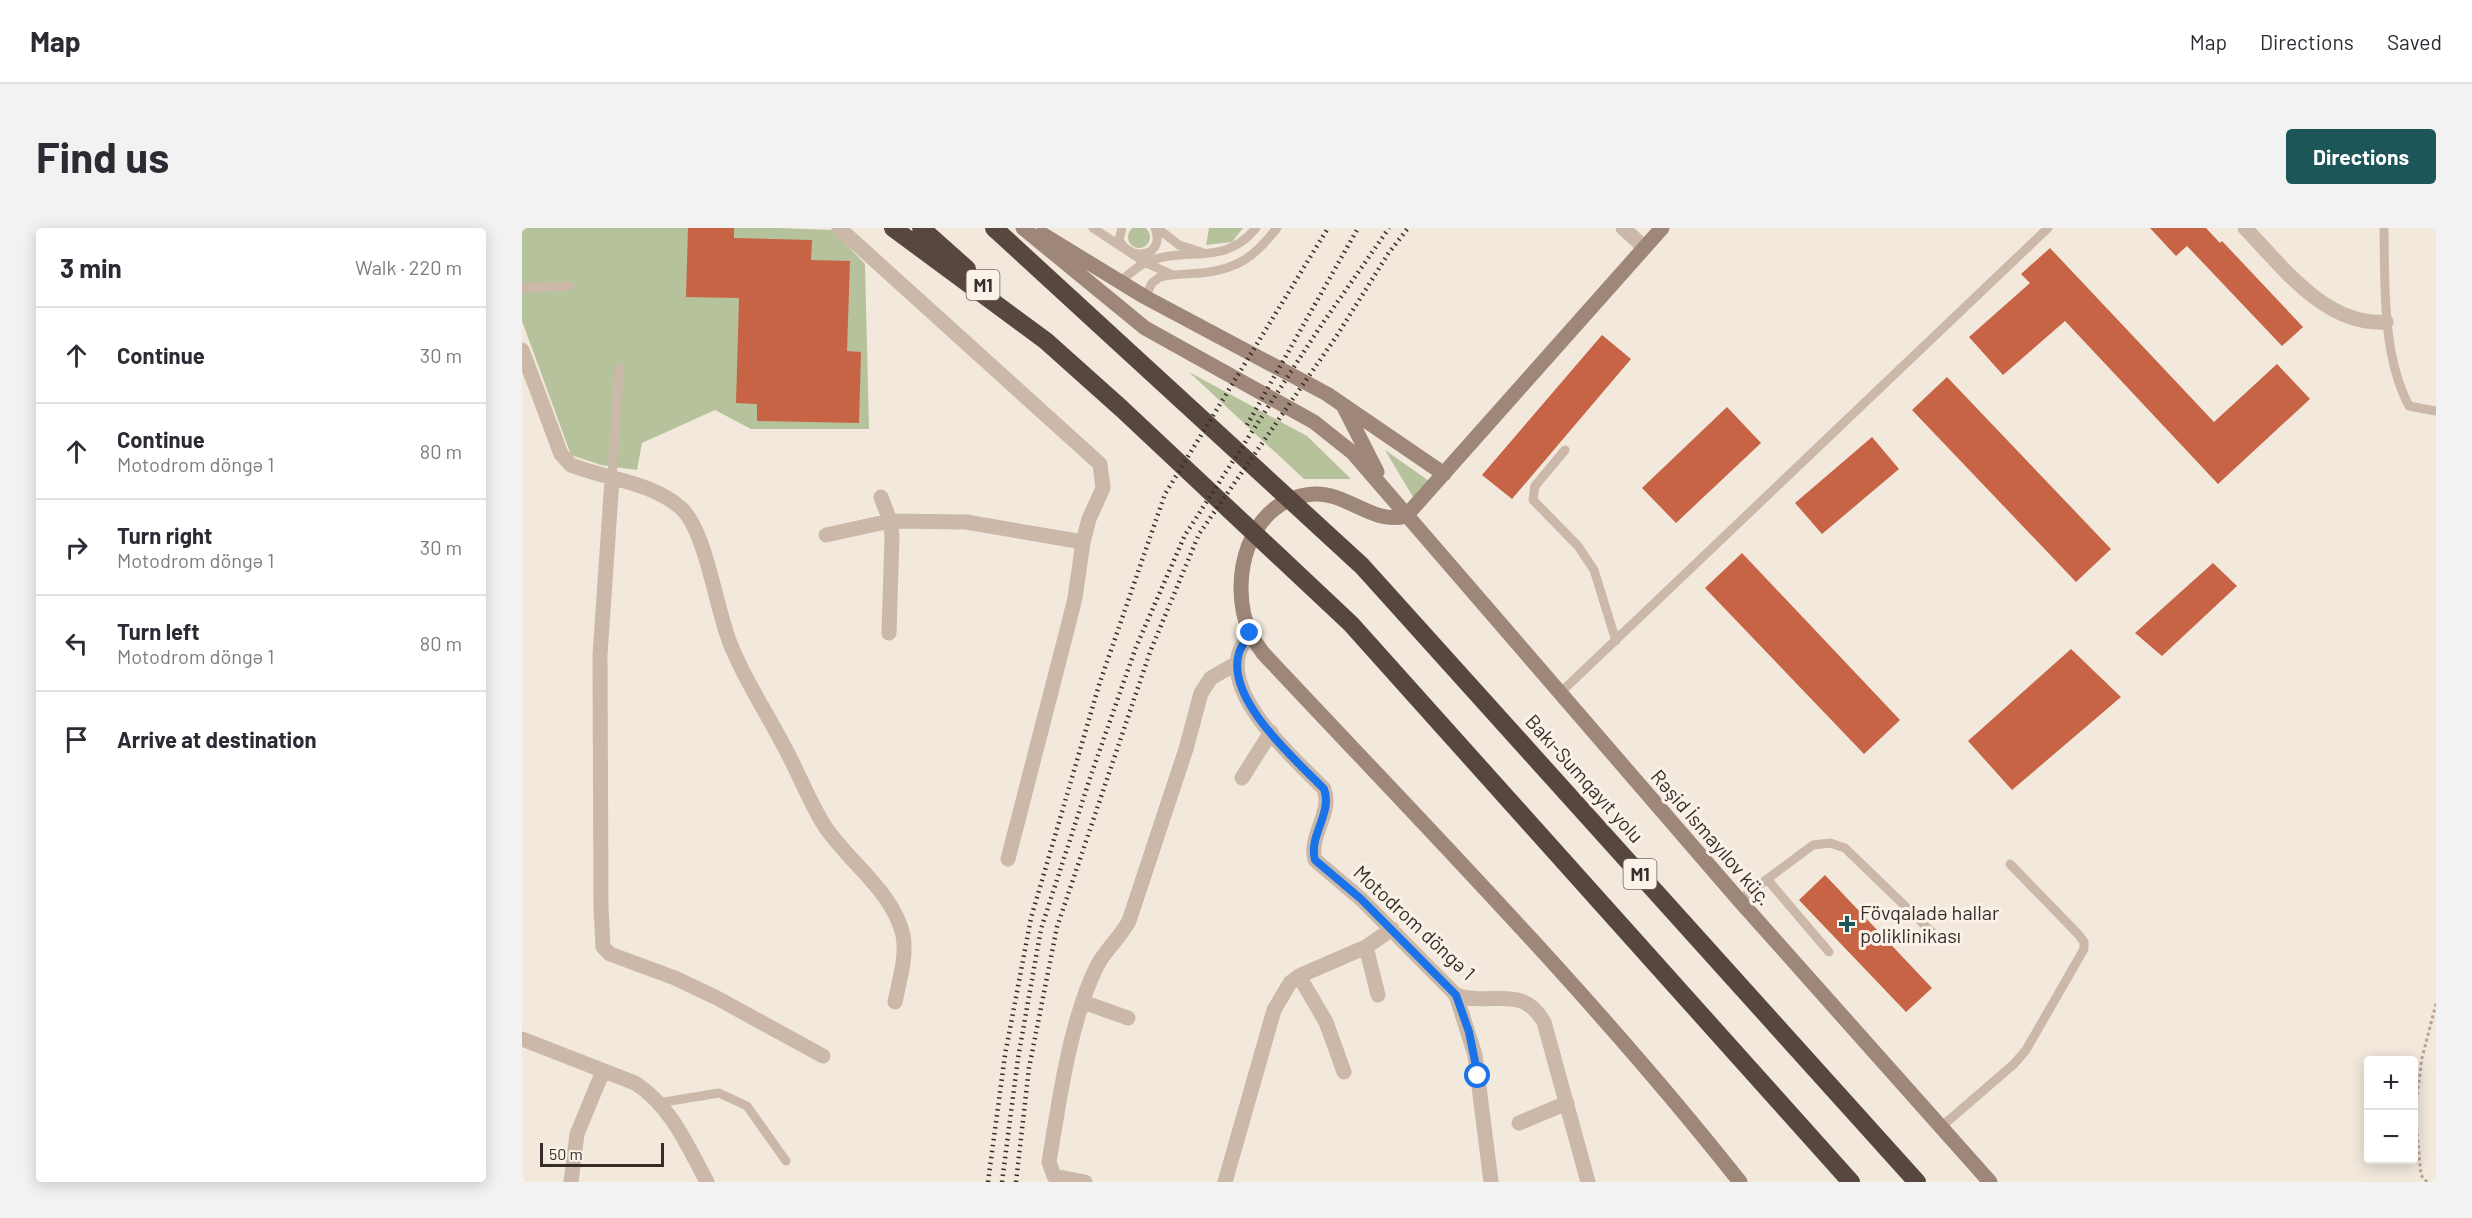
<!DOCTYPE html>
<html lang="en">
<head>
<meta charset="utf-8">
<style>
  :root { --surface:#fff; --page:#f2f2f3; --text:#2b2b33; --muted:#7c7c81; --line:#e1e1e2; --accent:#1d5659 }
  body { margin:0; font-family:Barlow,sans-serif; background:var(--page); color:var(--text) }
  .controls { position:absolute; right:18px; bottom:18px; display:grid; overflow:hidden; border-radius:6px; box-shadow:0 3px 15px #0003 }
  .controls button { width:54px; height:54px; display:grid; place-items:center; padding:0; border:0; border-bottom:2px solid var(--line); background:var(--surface); color:var(--text); font:30px sans-serif }
  .scale { position:absolute; left:18px; bottom:15px; width:124px; box-sizing:border-box; padding-left:6px; border:3px solid #372d28; border-top:0; font-size:16px; line-height:21px; white-space:nowrap; color:#372d28; -webkit-text-stroke:4px #faf2e9; paint-order:stroke }
  .stop { position:absolute; width:18px; height:18px; margin:-14px; border:4px solid #1a73e8; border-radius:50%; background:#fff }
  .stop.end { background:#1a73e8; border-color:#fff; box-shadow:0 2px 6px #0008 }
  .list { margin:0; padding:0; list-style:none }
  h2 { display:flex; justify-content:space-between; align-items:center; height:78px; margin:0; padding:0 24px; font-size:26px }
  h2 small { font-size:20px; font-weight:400; color:var(--muted) }
  .list li { display:grid; grid-template-columns:39px 1fr auto; gap:18px; align-items:center; box-sizing:border-box; height:96px; padding:0 24px; border-top:2px solid var(--line) }
  .list b { display:block; font-size:22px; white-space:nowrap }
  .list p { margin:0; font-size:20px; white-space:nowrap; color:var(--muted) }
  .list em { font-size:20px; font-style:normal; color:var(--muted) }
  .icon { flex:none; width:33px; height:33px; fill:none; stroke:currentColor; stroke-width:2; stroke-linecap:round; stroke-linejoin:round }
  .map { position:relative; flex:none; width:1914px; height:954px; overflow:hidden; border-radius:6px }
  header { display:flex; align-items:center; gap:36px; box-sizing:border-box; height:84px; padding:0 30px; background:var(--surface); border-bottom:2px solid var(--line) }
  header strong { font-size:28px }
  nav { display:flex; gap:33px; margin-inline-start:auto; font-size:21px }
  .intro { display:flex; align-items:center; justify-content:space-between; box-sizing:border-box; height:144px; padding:0 36px }
  h1 { margin:0; font-size:42px }
  .button { padding:15px 27px; border-radius:6px; background:var(--accent); color:#fff; font-size:21px; font-weight:700 }
  main { display:flex; gap:36px; padding:0 36px }
  aside { flex:1; background:var(--surface); border-radius:6px; box-shadow:0 3px 15px #0003 }
  .map>svg:first-child { display:block }
  .green { fill:#b5c29c }
  .building { fill:#c76445 }
  .lines { fill:none; stroke-linecap:round; stroke-linejoin:round }
  .path { stroke:#b7a292; stroke-width:3; stroke-dasharray:3 3; stroke-linecap:butt }
  .lane { stroke:#cbb8a8; stroke-width:9 }
  .street { stroke:#cbb8a8; stroke-width:15 }
  .secondary { stroke:#9e8779; stroke-width:15 }
  .highway { stroke:#58473f; stroke-width:18 }
  .rail { stroke:#372d28; stroke-width:4.5; stroke-dasharray:1.5 4.5; stroke-linecap:butt }
  .route { stroke:#1a73e8; stroke-width:8 }
  .poi-dot { fill:#1d5659; stroke:#faf2e9; stroke-width:2 }
  .labels { text-anchor:middle; dominant-baseline:central; stroke-width:6; stroke-linejoin:round; paint-order:stroke }
  .shield { fill:#faf2e9; stroke:#726862; stroke-width:1.5 }
  .shield-label { font-size:18px; font-weight:bold; fill:#372d28 }
  .street-label { font-size:20px; fill:#372d28; stroke:#faf2e9 }
  .poi-label { font-size:20px; fill:#372d28; stroke:#faf2e9; text-anchor:start }
</style>
</head>
<body>
<header>
<strong>Map</strong>
<nav><a>Map</a><a>Directions</a><a>Saved</a></nav>
</header>
<div class="intro"><h1>Find us</h1><a class="button">Directions</a></div>
<main>
<aside>
<h2>3 min<small>Walk · 220 m</small></h2>
<ul class="list">
<li><svg class="icon" aria-label="ahead" viewBox="0 0 24 24"><path d="M12 20V5M6 11l6-6 6 6"/></svg><div><b>Continue</b></div><em>30 m</em></li>
<li><svg class="icon" aria-label="ahead" viewBox="0 0 24 24"><path d="M12 20V5M6 11l6-6 6 6"/></svg><div><b>Continue</b><p>Motodrom döngə 1</p></div><em>80 m</em></li>
<li><svg class="icon" aria-label="right" viewBox="0 0 24 24"><path d="M7 20v-9h11M14 6l5 5-5 5"/></svg><div><b>Turn right</b><p>Motodrom döngə 1</p></div><em>30 m</em></li>
<li><svg class="icon" aria-label="left" viewBox="0 0 24 24"><path d="M17 20v-9H6M10 6l-5 5 5 5"/></svg><div><b>Turn left</b><p>Motodrom döngə 1</p></div><em>80 m</em></li>
<li><svg class="icon" aria-label="arrive" viewBox="0 0 24 24"><path d="M6 21V4h12l-3 4 3 4H6"/></svg><div><b>Arrive at destination</b></div></li>
</ul>
</aside>
<div class="map">
<svg width="1914" height="954" viewBox="0 0 1914 954">
  <rect width="100%" height="100%" fill="#f2e8dc"/>
  <path class="green" d="M606 9a11 11 0 1 1 22 0a11 11 0 1 1-22 0Z
    M 0,0 L 257,0 L 310,2 L 343,36 L 347,201 L 229,201 L 193,182 L 120,215 L 115,242 L 79,237 L 49,227 L 0,93 Z
    M 687,0 L 721,0 L 710,14 L 684,17 Z
    M 667,144 L 785,208 L 829,251 L 782,251 Z
    M 863,222 L 907,253 L 891,269 Z"/>
  <path class="building" d="M 166,0 L 212,0 L 212,10 L 290,12 L 289,32 L 328,33 L 325,123 L 339,124 L 337,195 L 235,193 L 235,176 L 214,175 L 217,70 L 164,69 Z
    M 1628,0 L 1684,0 L 1698,15 L 1700,13 L 1781,99 L 1760,118 L 1665,18 L 1654,28 Z
    M 1528,20 L 1692,194 L 1755,136 L 1788,171 L 1696,256 L 1543,93 L 1481,147 L 1447,109 L 1508,55 L 1499,46 Z
    M 1080,107 L 1109,131 L 990,271 L 960,247 Z
    M 1425,149 L 1589,321 L 1554,354 L 1390,182 Z
    M 1205,179 L 1239,215 L 1154,295 L 1120,260 Z
    M 1350,209 L 1377,241 L 1300,306 L 1273,275 Z
    M 1220,325 L 1378,492 L 1342,526 L 1183,360 Z
    M 1691,335 L 1715,358 L 1640,428 L 1613,405 Z
    M 1549,421 L 1599,469 L 1490,562 L 1446,513 Z
    M 1303,647 L 1410,760 L 1384,784 L 1277,672 Z"/>
  <g class="lines">
    <path class="path" d="M 1905,954 L 1899,947 L 1893,884 L 1900,830 L 1914,776"/>
    <path class="lane" d="M 571,0 L 624,35 L 649,46
      M 600,0 L 597,12 C 611,37 644,26 633,0
      M 635,0 L 657,17 L 679,24
      M 1862,0 C 1863,57 1860,127 1887,178 L 1914,183
      M 597,54 C 607,47 616,37 627,33 C 667,18 702,39 734,0
      M 0,60 L 47,58
      M 623,69 L 630,55 L 638,49 C 652,46 666,46 680,45 C 717,41 733,28 755,0
      M 1043,222 L 1013,258 L 1011,272 L 1056,318 L 1072,342 L 1094,413
      M 90,251 L 97,140
      M 1037,466 L 1526,0
      M 1245,651 L 1307,724
      M 1217,672 L 1291,617 L 1308,615 L 1323,620 L 1418,712
      M 136,875 L 197,865 L 225,878 L 264,933
      M 1419,899 L 1492,836 L 1504,822 L 1562,721 L 1562,714 L 1556,706 L 1488,636"/>
    <path class="street" d="M 1101,0 L 1122,19
      M 1723,0 C 1761,39 1803,98 1864,94
      M 0,122 L 39,226 L 49,237 C 84,251 130,254 159,280 C 185,304 194,384 210,420 C 224,454 246,487 263,520 C 277,546 287,573 302,597 C 326,634 371,663 381,707 C 385,729 377,753 373,774
      M 90,251 L 78,427 L 79,680 L 81,719 L 88,726 L 153,750 L 195,770 L 301,828
      M 359,269 L 368,293 L 370,308 L 367,405
      M 304,307 L 368,293 L 444,294 L 561,314 L 567,291 L 581,260 L 578,236 L 317,0
      M 728,405 C 725,411 719,418 717,425 C 703,471 773,531 802,561 C 811,585 786,608 793,632 L 839,671 L 934,767 C 970,779 999,755 1022,794 L 1066,954
      M 720,550 L 749,504
      M 486,631 L 545,402 L 553,370 L 561,314
      M 844,719 L 856,767
      M 777,748 L 804,794 L 822,844
      M 934,767 L 953,827 L 969,954
      M 561,774 L 606,790
      M 0,811 L 113,855 C 149,878 165,917 185,954
      M 997,895 L 1045,875
      M 49,954 L 55,906 L 81,843
      M 563,954 L 532,948 L 527,934 C 537,874 548,792 575,738 C 583,722 598,710 607,693 L 664,521 L 679,465 L 689,450 L 715,435
      M 703,954 L 752,782 L 768,755 L 777,748 L 844,719 L 870,701"/>
    <path class="secondary" d="M 501,0 L 623,100 L 792,194 L 831,225 L 1217,672 L 1468,954
      M 1140,0 L 884,288 C 851,297 826,265 793,266 C 726,269 705,353 728,405 C 731,412 737,419 741,425 C 903,598 1071,768 1218,954
      M 520,6 L 623,69 L 805,166 L 922,246
      M 822,179 L 855,244"/>
    <path class="highway" d="M 371,0 L 524,113 L 600,181 L 829,396 L 1329,954
      M 399,0 L 445,41
      M 472,0 L 840,338 L 1395,954"/>
    <path class="rail" d="M 725,197 L 836,0
      M 466,954 L 483,827 L 509,690 L 577,457 L 643,266 L 806,0
      M 480,954 L 496,830 L 519,701 L 569,547 L 614,419 L 663,307 L 796,102 L 867,0
      M 494,954 L 507,840 L 535,699 L 628,424 L 677,306 L 814,109 L 866,26 L 886,0"/>
  </g>
  <g class="lines">
    <path class="route" d="M 728,405 C 725,411 719,418 717,425 C 703,471 773,531 802,561 C 811,585 786,608 793,632 L 839,671 L 934,767 L 947,804 L 956,848"/>
  </g>
  <path class="poi-dot" d="M1322 687h6v6h6v6h-6v6h-6v-6h-6v-6h6z"/>
  <g class="labels">
    <g class="shield">
      <rect x="444.5" y="42" width="33" height="30" rx="4.5"/>
      <rect x="1101.5" y="631" width="33" height="30" rx="4.5"/>
    </g>
    <g class="shield-label">
      <text x="461" y="57">M1</text>
      <text x="1118" y="646">M1</text>
    </g>
    <g class="street-label">
      <text transform="translate(1063 550) rotate(48)">Bakı-Sumqayıt yolu</text>
      <text transform="translate(1190 609) rotate(49)">Rəşid İsmayılov küç.</text>
      <text transform="translate(893 694) rotate(43)">Motodrom döngə 1</text>
    </g>
    <g class="poi-label">
      <text x="1338" y="684">Fövqaladə hallar<tspan x="1338" dy="23">poliklinikası</tspan></text>
    </g>
  </g>
</svg>
<div class="controls">
<button>+</button>
<button>−</button>
</div>
<div class="scale">50 m</div>
<div class="stop" style="left:956px;top:848px"></div>
<div class="stop end" style="left:728px;top:405px"></div>
</div>
</main>
</body>
</html>
